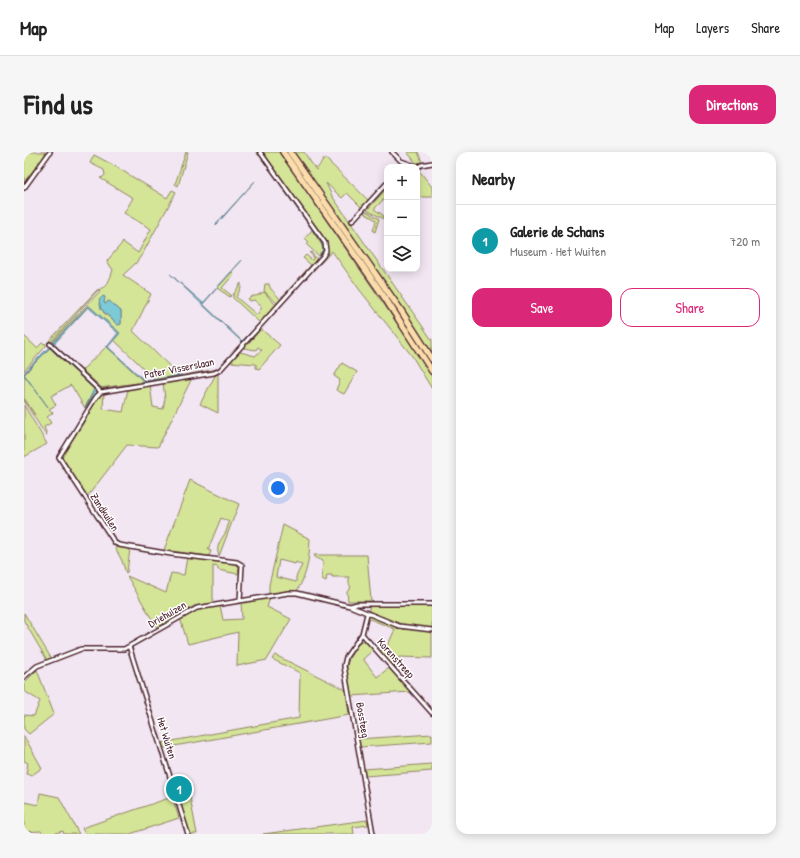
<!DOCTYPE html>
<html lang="en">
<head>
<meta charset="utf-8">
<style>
  :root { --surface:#fff; --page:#f6f6f6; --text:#222; --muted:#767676; --line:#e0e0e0; --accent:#db2777 }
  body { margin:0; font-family:"Patrick Hand",sans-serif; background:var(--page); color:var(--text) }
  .controls { position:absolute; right:12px; top:12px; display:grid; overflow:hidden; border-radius:8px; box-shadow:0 2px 10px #0003 }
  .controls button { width:36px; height:36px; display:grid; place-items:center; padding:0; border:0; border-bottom:1px solid var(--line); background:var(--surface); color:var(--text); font:20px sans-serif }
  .you { position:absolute; left:254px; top:336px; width:14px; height:14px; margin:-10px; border:3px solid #fff; border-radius:50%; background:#1a73e8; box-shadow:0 0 0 6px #1a73e833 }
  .badge { display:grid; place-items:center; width:26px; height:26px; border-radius:50%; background:var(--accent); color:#fff; font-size:13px; font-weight:700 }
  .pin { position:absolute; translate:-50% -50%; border:2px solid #fff; box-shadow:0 1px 4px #0006 }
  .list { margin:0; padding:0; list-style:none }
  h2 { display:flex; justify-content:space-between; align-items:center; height:52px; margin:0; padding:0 16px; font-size:17px }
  h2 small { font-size:13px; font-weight:400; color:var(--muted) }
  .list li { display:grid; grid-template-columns:26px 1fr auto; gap:12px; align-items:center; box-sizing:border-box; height:72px; padding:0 16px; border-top:1px solid var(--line) }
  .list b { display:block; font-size:15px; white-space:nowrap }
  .list p { margin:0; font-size:13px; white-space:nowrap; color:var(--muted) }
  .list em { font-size:13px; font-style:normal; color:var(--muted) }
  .actions { display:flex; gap:8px; padding:12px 16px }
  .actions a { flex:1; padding:9px 0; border:1px solid var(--accent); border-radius:12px; text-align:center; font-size:14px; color:var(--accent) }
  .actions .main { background:var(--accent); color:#fff }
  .icon { flex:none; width:22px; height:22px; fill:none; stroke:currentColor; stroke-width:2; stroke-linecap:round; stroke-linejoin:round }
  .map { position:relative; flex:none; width:408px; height:682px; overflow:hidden; border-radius:12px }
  header { display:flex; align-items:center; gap:24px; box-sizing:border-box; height:56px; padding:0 20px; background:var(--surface); border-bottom:1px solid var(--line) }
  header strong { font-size:19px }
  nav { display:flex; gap:22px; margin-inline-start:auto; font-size:14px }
  .intro { display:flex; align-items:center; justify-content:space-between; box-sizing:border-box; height:96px; padding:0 24px }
  h1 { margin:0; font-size:28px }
  .button { padding:10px 18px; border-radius:12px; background:var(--accent); color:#fff; font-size:14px; font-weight:700 }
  main { display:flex; gap:24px; padding:0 24px }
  aside { flex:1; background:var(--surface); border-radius:12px; box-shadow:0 2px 10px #0003 }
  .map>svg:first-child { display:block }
  .green { fill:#d4e598; stroke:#8f8262; fill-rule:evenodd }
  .water { fill:#7bcad8; stroke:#678693 }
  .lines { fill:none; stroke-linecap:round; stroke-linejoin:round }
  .street-casing { stroke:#4a1f2b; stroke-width:6 }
  .highway-casing { stroke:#4a1f2b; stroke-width:8 }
  .street { stroke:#fff; stroke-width:3 }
  .highway { stroke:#faddab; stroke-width:5.5 }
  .labels { text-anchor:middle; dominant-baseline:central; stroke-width:3; stroke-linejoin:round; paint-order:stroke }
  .street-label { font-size:11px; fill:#4a1f2b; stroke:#fff }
</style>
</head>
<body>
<header>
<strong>Map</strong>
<nav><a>Map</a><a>Layers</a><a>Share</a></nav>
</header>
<div class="intro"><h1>Find us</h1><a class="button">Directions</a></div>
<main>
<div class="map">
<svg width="408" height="682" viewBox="0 0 408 682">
  <rect width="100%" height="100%" fill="#f2e6f2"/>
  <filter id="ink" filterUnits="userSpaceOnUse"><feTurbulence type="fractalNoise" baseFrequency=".025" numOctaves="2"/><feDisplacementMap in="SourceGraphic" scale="8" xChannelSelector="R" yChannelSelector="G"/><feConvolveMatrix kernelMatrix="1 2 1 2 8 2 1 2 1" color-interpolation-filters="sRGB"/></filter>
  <g filter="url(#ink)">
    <path class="green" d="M 0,0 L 22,0 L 17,9 L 23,0 L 25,0 L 17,10 L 15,9 L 14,11 L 15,13 L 0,34 L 0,31 L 14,12 L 0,30 Z
      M 162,0 L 164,0 L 154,34 L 151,32 Z
      M 232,0 L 235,0 L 300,90 L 301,98 L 296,105 L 283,93 L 285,90 L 281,86 L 288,78 L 299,95 L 299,98 L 295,102 L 299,99 L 298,90 L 263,41 L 262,41 L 259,37 L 260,36 L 237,4 L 236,3 L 235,4 Z
      M 237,0 L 255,0 L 386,190 L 408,225 L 408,237 L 388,204 L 335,137 L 308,99 L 296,112 L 296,109 L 303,99 L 302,91 Z
      M 270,0 L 280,0 L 292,18 L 301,6 L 345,49 L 339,57 L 323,41 L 318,46 L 302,31 L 308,44 L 408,188 L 408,201 L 371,144 Z
      M 383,0 L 394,0 L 398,10 L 392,11 Z
      M 70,3 L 89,13 L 143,46 L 148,38 L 152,40 L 119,101 L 112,111 L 99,123 L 127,142 L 109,179 L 156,224 L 144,226 L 193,217 L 235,172 L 235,173 L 198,215 L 192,219 L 77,238 L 29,194 L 29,189 L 76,139 L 74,138 L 27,190 L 23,191 L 73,138 C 84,136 86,126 89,118 L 83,109 L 99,90 L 114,101 L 127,77 L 100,61 L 109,46 L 76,26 L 79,25 L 81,23 L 80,18 L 66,11 ZM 80,144 L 80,151 L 81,152 L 85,149 L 97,159 L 97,172 L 94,173 L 79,160 ZM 65,154 L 96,181 L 90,188 L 132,228 L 120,230 L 83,194 L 58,218 L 78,236 L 114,231 L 76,236 L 29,193 L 29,191 L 62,156 Z
      M 393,16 L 408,35 L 408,45 L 393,45 Z
      M 363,36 L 363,48 L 359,48 L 350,57 L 359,63 L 360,67 L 343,58 Z
      M 342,59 L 355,67 L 351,80 L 349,79 L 352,68 L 340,61 Z
      M 287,100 L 294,108 L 261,145 L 257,145 L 262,141 L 287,113 L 279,106 L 282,103 L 288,108 L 290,106 L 286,101 Z
      M 208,120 L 210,122 L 198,136 L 207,143 L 206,145 L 193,136 Z
      M 217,131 L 217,136 L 212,145 L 233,163 L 238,155 L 230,148 L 226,149 L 224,147 L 229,144 L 232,144 L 240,140 L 252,153 L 252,155 L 238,170 L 235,170 L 209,146 L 209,143 Z
      M 241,132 L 245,132 C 246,140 255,142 257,150 L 254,152 L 240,139 Z
      M 237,177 L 256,193 L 235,217 L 232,216 L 232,212 L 206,210 L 216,200 L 231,204 L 238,198 L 234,195 L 232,198 L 220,196 Z
      M 0,184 L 13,196 L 18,191 L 22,192 L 22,194 L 0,219 Z
      M 25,195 L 27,195 L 74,239 L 65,255 L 61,256 L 47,233 L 27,244 L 32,253 L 25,257 L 29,261 L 23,265 L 27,271 L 20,275 L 23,283 L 21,282 L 0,249 L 0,247 L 11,263 L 0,246 L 0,223 L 6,216 L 0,221 ZM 27,197 L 72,238 L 61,256 L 71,237 Z
      M 318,211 L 333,220 L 320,242 L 312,238 L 316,228 L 310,224 Z
      M 192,222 L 194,222 L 194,261 L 176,252 Z
      M 168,226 L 134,295 L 103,293 L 63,345 L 37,306 L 67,259 L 66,257 L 76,241 L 80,241 L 79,257 L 99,260 L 104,237 L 126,233 L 129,255 L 139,257 L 141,246 L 139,231 Z
      M 0,253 L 23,292 L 0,305 Z
      M 166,328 L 215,352 L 195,404 C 191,394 197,388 202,380 C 203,377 204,373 205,370 L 197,366 L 185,395 L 184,398 L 187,399 L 185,404 L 140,398 Z
      M 259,373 L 286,387 C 285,408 284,420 273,439 L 245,441 L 245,433 ZM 255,408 L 271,412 L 272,410 L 278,413 L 272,425 L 272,430 L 252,425 Z
      M 91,395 L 106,397 L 103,420 L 102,421 L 98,409 Z
      M 290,403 L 343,403 L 347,449 L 324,449 L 323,440 L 327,435 L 325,432 L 325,425 L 308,425 L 308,423 L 303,423 L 302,429 L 298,427 L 299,409 L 291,405 Z
      M 163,405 L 214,412 L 215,414 L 214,422 L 194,418 L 194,415 L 189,414 L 189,451 L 170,454 L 133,476 L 103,424 L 142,441 L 147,421 L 160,423 Z
      M 246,446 L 243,455 L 267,467 L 243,508 L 213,514 L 214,480 L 164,492 L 156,466 L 171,458 L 196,453 L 199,468 L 218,467 L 217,450 Z
      M 346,454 L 408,454 L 408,476 C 386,476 363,471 344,459 Z
      M 0,461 L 27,506 L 23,508 L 0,469 Z
      M 347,464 L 375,475 L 408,480 L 408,506 L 375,505 L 370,515 L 356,499 L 364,493 L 371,477 L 343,466 Z
      M 337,489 L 341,489 L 349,498 L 339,507 L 353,525 L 365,516 L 386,540 L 327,544 C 322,515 318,513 337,489 Z
      M 251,503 L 322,538 L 325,563 L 139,596 L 137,591 L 275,566 L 276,521 L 248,507 Z
      M 13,518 L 30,562 L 5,582 L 0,577 L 0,563 L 10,564 L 16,549 L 0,539 L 0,531 Z
      M 408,582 L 408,590 L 336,595 L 334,587 Z
      M 0,584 L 18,616 L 8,623 L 2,622 L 4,611 L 0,609 Z
      M 408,612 L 408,619 L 341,624 L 340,617 Z
      M 165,640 L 173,682 L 163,682 L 151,646 Z
      M 16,641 L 35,645 L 55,682 L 40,682 L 39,679 L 28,682 L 19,682 L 17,679 L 0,680 L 0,650 L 14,653 Z
      M 148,645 L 155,666 L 106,682 L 61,682 L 58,676 Z
      M 343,668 L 344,673 L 329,675 L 330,682 L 239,682 Z"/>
    <path class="water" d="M 231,29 L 193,72 L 192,73 L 192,72 Z
      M 262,41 L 263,41 L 300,92 L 300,98 L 296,103 L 299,97 L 297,90 Z
      M 218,108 L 179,152 L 218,189 L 234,173 L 218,190 L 146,122 L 179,151 Z
      M 79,144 L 81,145 L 80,151 L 81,152 L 83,151 L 84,149 L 85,149 L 97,159 L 97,172 L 94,173 L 77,157 L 75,148 Z
      M 65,154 L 96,181 L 84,195 L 121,229 L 158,223 L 117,230 L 120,229 L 83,195 L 94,181 L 64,155 L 30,192 L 54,217 L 30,194 L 29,191 L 62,156 Z
      M 24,196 L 26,196 L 72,238 L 61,256 L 70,237 L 26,196 L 0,222 L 24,255 L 0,223 L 0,221 Z"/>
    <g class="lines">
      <g class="street-casing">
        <path id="street" d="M 368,0 L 377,9 L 394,15 L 397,13 L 408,11
          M 0,36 L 26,0
          M 328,69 L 363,31
          M 26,192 L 77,240
          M 216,449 L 218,413 L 213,410 L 147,402 L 95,393 L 91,391 L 35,305 L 72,245 L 77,240 L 190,221 L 196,218 L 299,104 L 302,99 L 301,91 L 236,0
          M 326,454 L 333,452 L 408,452
          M 343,462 L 338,482 L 322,505 L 320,514 L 349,682
          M 338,482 L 408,561
          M 105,494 L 164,682
          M 0,525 L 13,514 L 57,497 L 100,497 L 173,456 L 264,441 L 273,441 L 326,454 L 375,474 L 408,478"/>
      </g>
      <g class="highway-casing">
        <path id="highway" d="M 259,0 L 359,143 L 408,219
          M 266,0 L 376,157 L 408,207"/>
      </g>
      <use href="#street" class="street"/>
      <use href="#highway" class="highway"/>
    </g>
  </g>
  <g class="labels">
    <g class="street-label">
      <text transform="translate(155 216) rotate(-11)">Pater Visserslaan</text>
      <text transform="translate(81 360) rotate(57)">Zandkuilen</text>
      <text transform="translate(143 462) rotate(-30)">Driehuizen</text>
      <text transform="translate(372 506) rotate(48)">Korenstreep</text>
      <text transform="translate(339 568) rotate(80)">Bossteeg</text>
      <text transform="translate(143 586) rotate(73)">Het Wuiten</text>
    </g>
  </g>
</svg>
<div class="controls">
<button>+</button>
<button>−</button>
<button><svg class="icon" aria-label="layers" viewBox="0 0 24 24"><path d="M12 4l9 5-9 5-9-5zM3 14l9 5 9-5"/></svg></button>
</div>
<div class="you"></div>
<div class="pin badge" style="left:155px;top:637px;background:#0f9aa8">1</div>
</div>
<aside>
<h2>Nearby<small></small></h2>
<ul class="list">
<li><span class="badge" style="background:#0f9aa8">1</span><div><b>Galerie de Schans</b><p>Museum · Het Wuiten</p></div><em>720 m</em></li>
</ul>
<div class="actions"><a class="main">Save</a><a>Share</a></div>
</aside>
</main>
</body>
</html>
